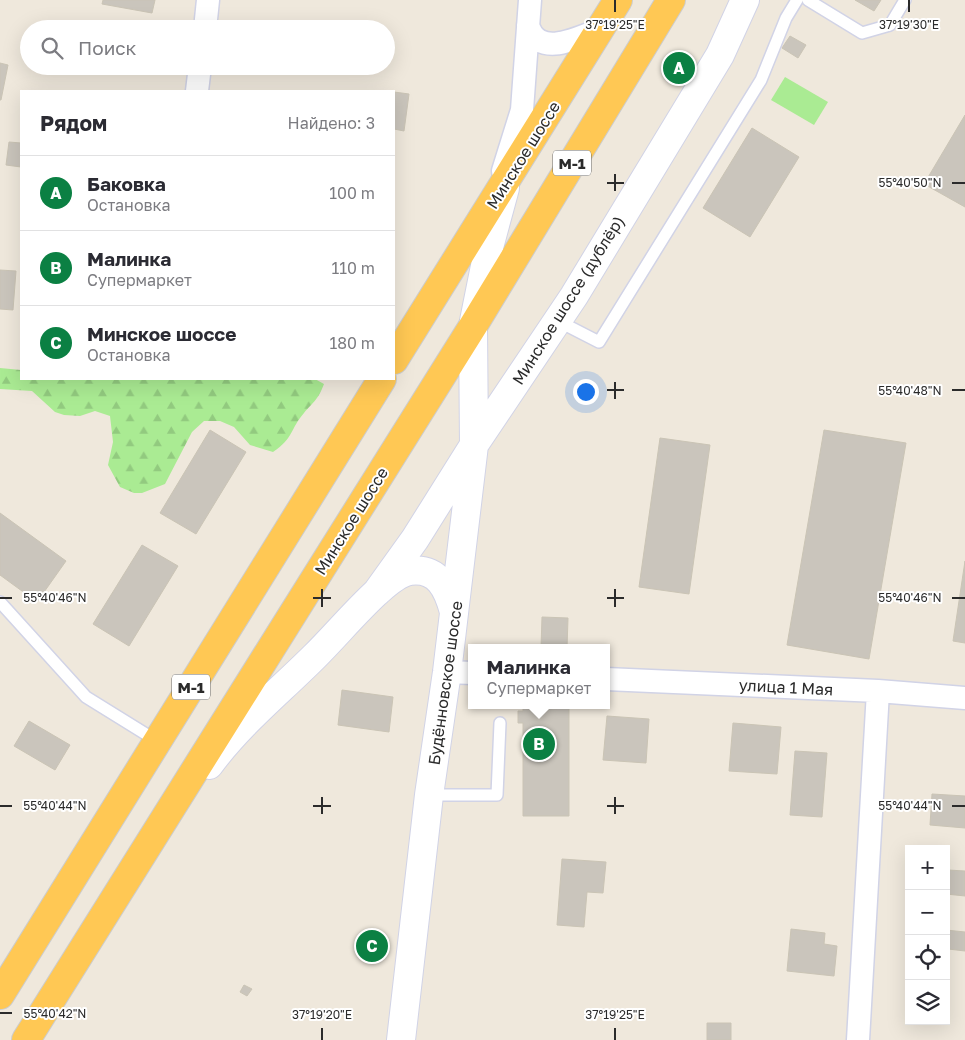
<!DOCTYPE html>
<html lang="ru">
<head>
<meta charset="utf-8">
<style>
  :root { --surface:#fff; --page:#f2f2f3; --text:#2b2b33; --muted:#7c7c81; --line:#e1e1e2; --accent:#0b8043 }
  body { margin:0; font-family:"Golos Text",sans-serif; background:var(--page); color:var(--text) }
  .controls { position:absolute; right:15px; bottom:15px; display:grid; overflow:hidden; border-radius:0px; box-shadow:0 5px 20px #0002 }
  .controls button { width:45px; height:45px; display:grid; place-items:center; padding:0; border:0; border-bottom:1px solid var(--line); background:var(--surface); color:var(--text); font:25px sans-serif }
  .you { position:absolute; left:585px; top:391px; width:18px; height:18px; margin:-12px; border:4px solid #fff; border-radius:50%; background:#1a73e8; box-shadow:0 0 0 8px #1a73e833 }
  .badge { display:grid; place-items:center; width:32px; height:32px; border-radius:50%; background:var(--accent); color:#fff; font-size:16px; font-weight:700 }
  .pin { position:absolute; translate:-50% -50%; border:2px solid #fff; box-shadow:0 1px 5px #0006 }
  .popup { position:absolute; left:468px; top:644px; width:142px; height:65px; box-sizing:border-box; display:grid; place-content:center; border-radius:0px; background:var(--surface); filter:drop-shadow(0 1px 4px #0005); font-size:16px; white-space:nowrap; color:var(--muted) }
  .popup b { font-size:19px; color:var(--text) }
  .popup::after { content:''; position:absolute; left:50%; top:100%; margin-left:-10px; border:10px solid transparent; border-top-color:var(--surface) }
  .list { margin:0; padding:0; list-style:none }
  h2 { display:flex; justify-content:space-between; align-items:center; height:65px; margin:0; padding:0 20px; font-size:21px }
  h2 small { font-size:16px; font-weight:400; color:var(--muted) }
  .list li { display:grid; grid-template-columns:32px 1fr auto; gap:15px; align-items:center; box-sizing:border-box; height:75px; padding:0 20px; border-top:1px solid var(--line) }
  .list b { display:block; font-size:19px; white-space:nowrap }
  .list p { margin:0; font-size:16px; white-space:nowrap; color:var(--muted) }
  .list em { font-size:16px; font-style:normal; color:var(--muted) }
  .icon { flex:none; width:28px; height:28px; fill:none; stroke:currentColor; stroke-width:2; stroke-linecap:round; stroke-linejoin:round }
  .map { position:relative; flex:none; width:965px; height:1040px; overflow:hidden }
  .search { position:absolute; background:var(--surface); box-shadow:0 5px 20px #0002; left:20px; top:20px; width:375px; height:55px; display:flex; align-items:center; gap:12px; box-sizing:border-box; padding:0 18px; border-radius:28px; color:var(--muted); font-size:19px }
  .panel { position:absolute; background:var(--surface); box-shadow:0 5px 20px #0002; left:20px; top:90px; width:375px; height:290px; border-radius:0px }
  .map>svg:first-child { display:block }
  .forest { fill:url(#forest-firs) }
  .park { fill:#aaeb93 }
  .building { fill:#cac5bc; stroke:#cac4b5 }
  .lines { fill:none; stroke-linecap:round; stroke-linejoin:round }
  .service-casing { stroke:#d1d3e6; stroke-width:14 }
  .minor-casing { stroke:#d1d3e6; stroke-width:25 }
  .secondary-casing { stroke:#d1d3e6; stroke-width:30 }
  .trunk-casing { stroke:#ccc; stroke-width:30 }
  .service { stroke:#fff; stroke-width:11 }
  .minor { stroke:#fff; stroke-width:22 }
  .secondary { stroke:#fff; stroke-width:28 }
  .trunk { stroke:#ffc854; stroke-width:28 }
  .ticks { fill:none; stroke:#2b2b2b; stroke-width:2 }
  .labels { text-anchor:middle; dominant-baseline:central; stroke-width:4; stroke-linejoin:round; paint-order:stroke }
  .shield { fill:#fff; stroke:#6b6b6b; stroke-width:1 }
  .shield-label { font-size:15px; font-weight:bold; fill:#2b2b2b }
  .street-label { font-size:16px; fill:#2b2b2b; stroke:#fff }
  .ticks-label { font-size:12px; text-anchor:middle; fill:#2b2b2b; stroke:#fff; stroke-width:4; stroke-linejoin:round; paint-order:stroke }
</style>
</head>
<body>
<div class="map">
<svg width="965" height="1040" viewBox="0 0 965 1040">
  <defs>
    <pattern id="forest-firs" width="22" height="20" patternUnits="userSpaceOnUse" patternTransform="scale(1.25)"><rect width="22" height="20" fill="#aaeb93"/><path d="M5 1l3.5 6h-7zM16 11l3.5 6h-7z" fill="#92ca7f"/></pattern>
  </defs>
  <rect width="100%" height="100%" fill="#efe8dc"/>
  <path class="forest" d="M 0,368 L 21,370 L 21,379 L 315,379 L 324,384 C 318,400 314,401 304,413 C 290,429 294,438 273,452 L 250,445 L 234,427 L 220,421 L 204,421 L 192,432 L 165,484 L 142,493 L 134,493 L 120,487 L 108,465 L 113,442 L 110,416 L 95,411 L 80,416 L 64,415 L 55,412 L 32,391 L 0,389 Z"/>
  <path class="park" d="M 785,77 L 828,102 L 814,125 L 771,100 Z"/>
  <path class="building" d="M 103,0 L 155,0 L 152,13 L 102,4 Z
    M 855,0 L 881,0 L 874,11 Z
    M 114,22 L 163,28 L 163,29 L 114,29 Z
    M 790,36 L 806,45 L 798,58 L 782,48 Z
    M 0,63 L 8,65 L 1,100 L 0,100 Z
    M 113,66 L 158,66 L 158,72 Z
    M 394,92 L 409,94 L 404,131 L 394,129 Z
    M 965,115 L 965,207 L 924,184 Z
    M 752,128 L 799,157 L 750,237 L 703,208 Z
    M 9,142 L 21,143 L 21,167 L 6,165 Z
    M 0,270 L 16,271 L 13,310 L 0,309 Z
    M 210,430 L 246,452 L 196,534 L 160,513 Z
    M 824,430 L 906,443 L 869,659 L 787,645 Z
    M 660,438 L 710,445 L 689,594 L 639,587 Z
    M 0,513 L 66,561 L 37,602 L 0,575 Z
    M 142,545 L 178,566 L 129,646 L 93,624 Z
    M 965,561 L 965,643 L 953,641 Z
    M 542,617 L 568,618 L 567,648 L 541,648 Z
    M 342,690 L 393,697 L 389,732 L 338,725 Z
    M 523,705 L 569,705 L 569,816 L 523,816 L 523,723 L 518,723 L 518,711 L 523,711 Z
    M 607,716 L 649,719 L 646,763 L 603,760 Z
    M 29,721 L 70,745 L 55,770 L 14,746 Z
    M 733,723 L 781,727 L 777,774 L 729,771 Z
    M 795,751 L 827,753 L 822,817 L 790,815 Z
    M 932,794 L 965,796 L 965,828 L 930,825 Z
    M 562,859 L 606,862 L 603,893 L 587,892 L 584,927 L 557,925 Z
    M 948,870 L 965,871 L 965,896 L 946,894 Z
    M 791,929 L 825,933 L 824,944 L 837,946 L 834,976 L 787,971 Z
    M 946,930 L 965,932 L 965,951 L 948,949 L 946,965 Z
    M 244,985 L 252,989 L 247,996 L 240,992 Z
    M 707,1023 L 731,1023 L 731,1040 L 707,1040 Z"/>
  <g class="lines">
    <g class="service-casing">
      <path id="service" d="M 808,0 L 862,33 L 890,25 L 905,0
        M 558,321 L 599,342 L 761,80 L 786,18 L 797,0
        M 0,602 L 86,697 L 157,741
        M 429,795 L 497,795 L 500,723"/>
    </g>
    <g class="minor-casing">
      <path id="minor" d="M 528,25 C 538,59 578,38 601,29
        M 205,29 L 208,0
        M 197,91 L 200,66
        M 503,171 L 522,110 L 530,0
        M 447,672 L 472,673
        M 606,679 L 878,691 L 965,698
        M 858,1040 L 878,691"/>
    </g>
    <g class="secondary-casing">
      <path id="secondary" d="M 377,592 L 415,539 L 474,445 L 574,296 L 720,55 L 745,0
        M 209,765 C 239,724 279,692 315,656 C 336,635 356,611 378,591 C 387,583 398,573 410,571 C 438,567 448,589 454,612
        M 401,1040 L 429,795 L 447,672 L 474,445 L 473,326 L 488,251 L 505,188"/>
    </g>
    <g class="trunk-casing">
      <path id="trunk" d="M 394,360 L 618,0
        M 0,995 L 382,379
        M 26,1040 L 473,326 L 671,0"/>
    </g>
    <use href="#service" class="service"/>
    <use href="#minor" class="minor"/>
    <use href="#secondary" class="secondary"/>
    <use href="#trunk" class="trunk"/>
  </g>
  <path class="ticks" d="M 615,0 L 615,12M 909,0 L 909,12M 615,174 L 615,191M 607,183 L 624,183M 952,183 L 965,183M 615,382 L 615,399M 607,390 L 624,390M 952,390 L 965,390M 322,589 L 322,607M 615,589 L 615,607M 0,598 L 12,598M 313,598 L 331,598M 607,598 L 624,598M 952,598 L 965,598M 322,797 L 322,814M 615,797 L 615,814M 0,806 L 12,806M 313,806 L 331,806M 607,806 L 624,806M 952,806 L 965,806M 0,1013 L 12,1013M 322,1028 L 322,1040M 615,1028 L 615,1040"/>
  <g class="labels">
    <g class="shield">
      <rect x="553" y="150.5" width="38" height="25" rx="4"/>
      <rect x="172" y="674.5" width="38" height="25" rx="4"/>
    </g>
    <g class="shield-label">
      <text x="572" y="163">М-1</text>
      <text x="191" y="687">М-1</text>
    </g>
    <g class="street-label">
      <text transform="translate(523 155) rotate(-58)">Минское шоссе</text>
      <text transform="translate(568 300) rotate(-58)">Минское шоссе (дублёр)</text>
      <text transform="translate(351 521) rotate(-58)">Минское шоссе</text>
      <text transform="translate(445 683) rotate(-82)">Будённовское шоссе</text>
      <text transform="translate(786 687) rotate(3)">улица 1 Мая</text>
    </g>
  </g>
  <g class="ticks-label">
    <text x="615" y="29">37°19'25"E</text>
    <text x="909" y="29">37°19'30"E</text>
    <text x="910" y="187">55°40'50"N</text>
    <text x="910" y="395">55°40'48"N</text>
    <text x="55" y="602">55°40'46"N</text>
    <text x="910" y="602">55°40'46"N</text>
    <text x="55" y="810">55°40'44"N</text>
    <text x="910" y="810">55°40'44"N</text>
    <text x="55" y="1018">55°40'42"N</text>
    <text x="322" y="1019">37°19'20"E</text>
    <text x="615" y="1019">37°19'25"E</text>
  </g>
</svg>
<div class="controls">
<button>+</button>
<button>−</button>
<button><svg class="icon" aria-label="locate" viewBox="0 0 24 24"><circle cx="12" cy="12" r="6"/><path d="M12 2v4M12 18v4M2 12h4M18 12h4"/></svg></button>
<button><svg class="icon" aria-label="layers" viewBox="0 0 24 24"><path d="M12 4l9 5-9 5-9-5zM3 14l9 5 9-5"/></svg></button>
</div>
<div class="you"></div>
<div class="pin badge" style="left:679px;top:68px">A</div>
<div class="pin badge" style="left:539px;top:744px">B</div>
<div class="popup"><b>Малинка</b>Супермаркет</div>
<div class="pin badge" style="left:372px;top:946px">C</div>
<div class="search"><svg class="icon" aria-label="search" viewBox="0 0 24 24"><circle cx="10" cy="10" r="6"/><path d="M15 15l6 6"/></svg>Поиск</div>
<section class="panel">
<h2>Рядом<small>Найдено: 3</small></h2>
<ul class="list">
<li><span class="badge">A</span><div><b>Баковка</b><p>Остановка</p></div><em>100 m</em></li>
<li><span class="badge">B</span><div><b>Малинка</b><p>Супермаркет</p></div><em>110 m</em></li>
<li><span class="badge">C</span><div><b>Минское шоссе</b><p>Остановка</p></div><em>180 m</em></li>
</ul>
</section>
</div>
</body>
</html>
